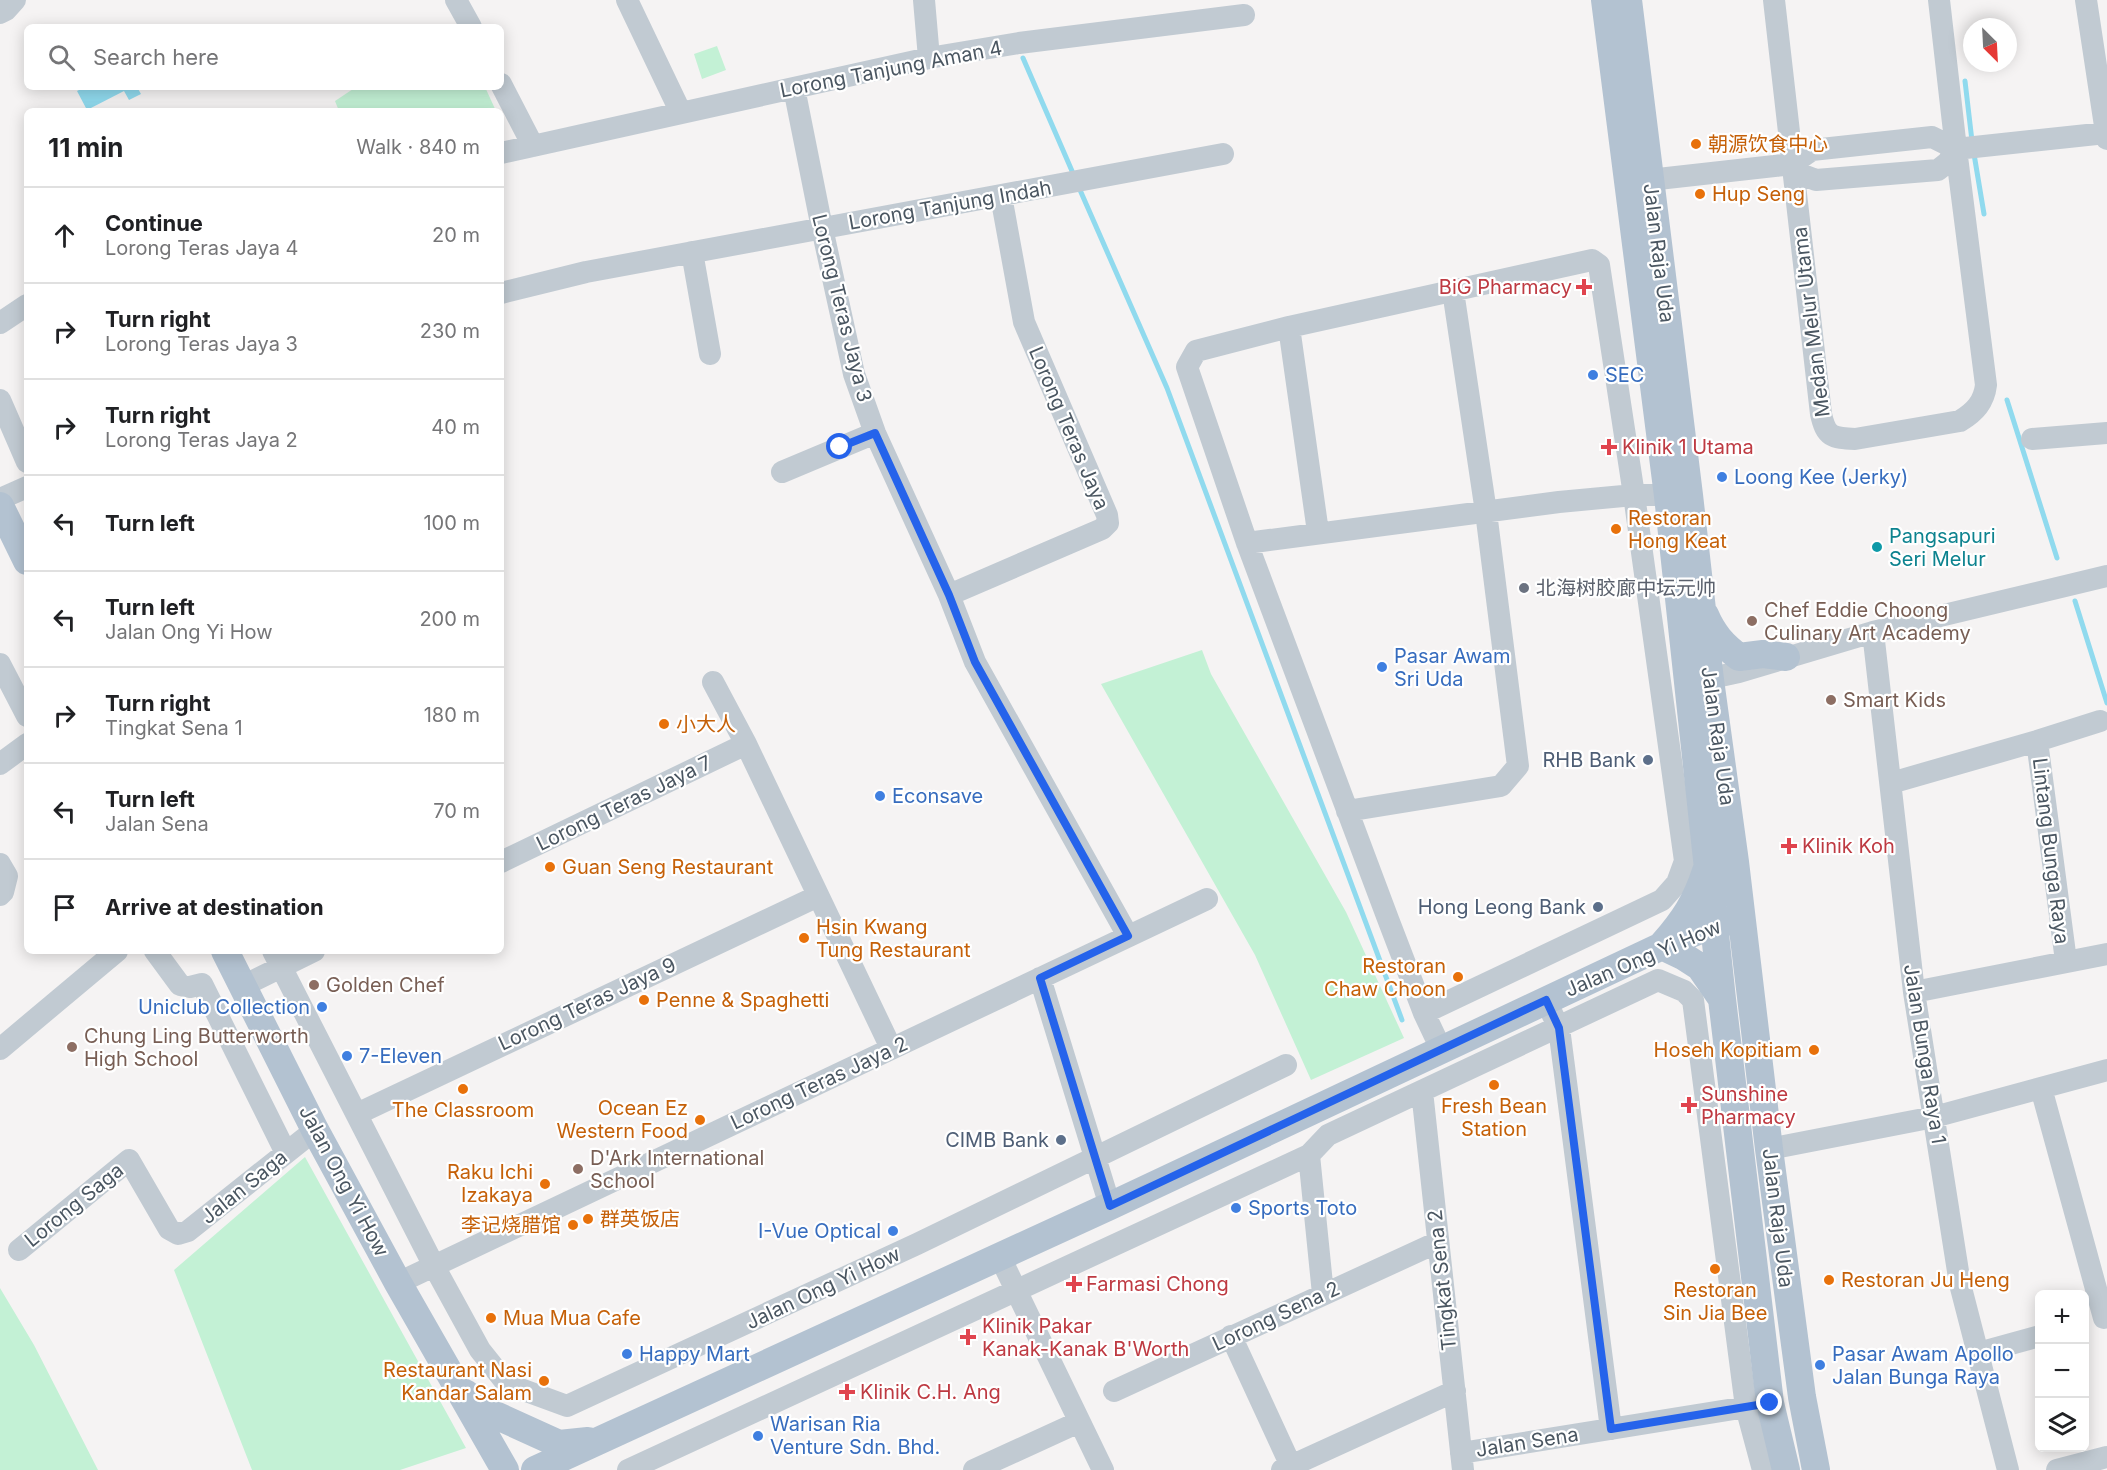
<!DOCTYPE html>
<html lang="en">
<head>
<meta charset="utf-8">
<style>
  :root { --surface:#fff; --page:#f2f2f2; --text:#202124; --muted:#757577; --line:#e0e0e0 }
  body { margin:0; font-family:Inter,"Noto Sans SC",sans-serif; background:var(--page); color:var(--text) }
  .controls { position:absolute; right:18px; bottom:18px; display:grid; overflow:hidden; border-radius:9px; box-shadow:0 3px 15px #0003 }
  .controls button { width:54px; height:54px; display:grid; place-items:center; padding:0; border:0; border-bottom:2px solid var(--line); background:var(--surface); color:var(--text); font:30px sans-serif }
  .compass { position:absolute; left:1963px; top:18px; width:54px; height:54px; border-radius:50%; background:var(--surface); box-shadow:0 3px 15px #0003; rotate:156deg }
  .stop { position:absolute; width:18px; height:18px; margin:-14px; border:4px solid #2563eb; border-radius:50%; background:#fff }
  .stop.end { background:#2563eb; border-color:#fff; box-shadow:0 2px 6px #0008 }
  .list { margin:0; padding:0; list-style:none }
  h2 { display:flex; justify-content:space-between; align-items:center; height:78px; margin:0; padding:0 24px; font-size:26px }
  h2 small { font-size:20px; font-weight:400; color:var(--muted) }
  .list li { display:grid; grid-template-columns:39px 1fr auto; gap:18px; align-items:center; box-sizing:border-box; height:96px; padding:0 24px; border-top:2px solid var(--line) }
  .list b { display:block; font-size:22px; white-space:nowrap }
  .list p { margin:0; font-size:20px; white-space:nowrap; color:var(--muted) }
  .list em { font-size:20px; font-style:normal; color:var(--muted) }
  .icon { flex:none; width:33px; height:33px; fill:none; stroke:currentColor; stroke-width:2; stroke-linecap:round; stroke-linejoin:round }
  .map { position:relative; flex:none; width:2107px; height:1470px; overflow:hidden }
  .search { position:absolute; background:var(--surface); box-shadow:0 3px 15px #0003; left:24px; top:24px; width:480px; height:66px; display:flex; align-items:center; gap:15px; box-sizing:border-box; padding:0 21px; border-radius:9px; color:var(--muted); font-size:22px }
  .panel { position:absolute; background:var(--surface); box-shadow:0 3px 15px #0003; left:24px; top:108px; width:480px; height:846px; border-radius:9px }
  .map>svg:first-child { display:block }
  .green { fill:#c3f1d5 }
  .water { fill:#90daee }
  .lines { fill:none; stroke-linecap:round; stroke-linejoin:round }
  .stream { stroke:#90daee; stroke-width:5 }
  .minor { stroke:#c1cad2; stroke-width:22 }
  .major { stroke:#b3c2d1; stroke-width:28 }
  .route { stroke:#2563eb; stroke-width:8 }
  .food-dot { fill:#e8710a; stroke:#fff; stroke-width:2 }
  .health-dot { fill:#e0444e; stroke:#fff; stroke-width:2 }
  .shop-dot { fill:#3f7fe0; stroke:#fff; stroke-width:2 }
  .culture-dot { fill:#0f9aa8; stroke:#fff; stroke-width:2 }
  .worship-dot { fill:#6b7280; stroke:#fff; stroke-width:2 }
  .education-dot { fill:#8d6e63; stroke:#fff; stroke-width:2 }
  .service-dot { fill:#5c6f8a; stroke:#fff; stroke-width:2 }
  .labels { text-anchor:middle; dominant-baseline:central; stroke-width:4.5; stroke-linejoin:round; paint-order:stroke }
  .street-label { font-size:20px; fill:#4a5661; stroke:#fff }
  .food-label { font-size:20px; fill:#c56008; stroke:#fff; text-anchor:start }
  .health-label { font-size:20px; fill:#be3a42; stroke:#fff; text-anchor:start }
  .shop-label { font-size:20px; fill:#366cbe; stroke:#fff; text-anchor:start }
  .culture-label { font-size:20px; fill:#0d838f; stroke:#fff; text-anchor:start }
  .worship-label { font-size:20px; fill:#5b616d; stroke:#fff; text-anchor:start }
  .education-label { font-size:20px; fill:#785e54; stroke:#fff; text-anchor:start }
  .service-label { font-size:20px; fill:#4e5e75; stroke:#fff; text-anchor:end }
</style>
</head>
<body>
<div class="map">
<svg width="2107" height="1470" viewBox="0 0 2107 1470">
  <rect width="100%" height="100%" fill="#f5f3f3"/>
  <path class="green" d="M 717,46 L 726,70 L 702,79 L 694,54 Z
    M 356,87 L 485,87 L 496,111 L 339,111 L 335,101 Z
    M 1202,650 L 1211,674 L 1346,912 L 1404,1038 L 1311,1080 L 1255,955 L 1101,684 Z
    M 305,1157 L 466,1448 L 400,1470 L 252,1470 L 174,1270 Z
    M 0,1288 L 34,1345 L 98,1470 L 0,1470 Z"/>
  <path class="water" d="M 85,87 L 137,87 L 141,94 L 129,100 L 124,91 L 87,110 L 77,91 Z"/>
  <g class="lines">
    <path class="stream" d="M 1023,58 L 1072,171
      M 1965,81 L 1972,141
      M 1974,154 L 1984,214
      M 1080,190 L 1167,388 L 1402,1020
      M 2007,400 L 2057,558
      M 2075,601 L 2107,703"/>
    <path class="minor" d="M 456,0 L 471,27
      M 627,0 L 681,113
      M 924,0 L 929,58
      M 1774,0 L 1821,414 C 1826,437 1832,438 1855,439 L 1960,421 C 1975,412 1984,402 1986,385 L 1956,149 L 1939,0
      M 2086,0 L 2107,139
      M 0,13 L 6,10 L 15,0
      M 501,84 L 533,146
      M 794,88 L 822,228 L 854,374 L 875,433 L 949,595 L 975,662 L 1128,936
      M 501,153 L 929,58 L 1019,43 L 1244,15
      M 1792,164 L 1803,175 L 1816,180 L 1938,170 L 1948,162 L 1956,149
      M 1649,180 L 1792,164 L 1812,150 L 1932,137 L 1956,149 L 2106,133
      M 692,252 L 710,354
      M 501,293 L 586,272 L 1223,154
      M 0,323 L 27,305
      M 1289,327 L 1318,532
      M 0,400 L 27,462
      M 2032,439 L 2107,433
      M 782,472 L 875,433
      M 0,499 L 27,487
      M 1247,543 L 1559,502 L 1634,495 L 1683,495
      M 949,595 L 1102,529 L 1108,523 L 1107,515 L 1024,322 L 1001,196
      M 1873,632 L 1914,992 L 1960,1284 L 2008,1470
      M 0,664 L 27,716
      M 713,682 L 746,744 L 891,1048
      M 1693,682 L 1739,672 L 1873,632 L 2107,576
      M 2037,741 L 2066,961
      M 0,764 L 27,744
      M 1891,783 L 2037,741 L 2100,721
      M 1347,811 L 1501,786 L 1518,766 L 1486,512 L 1453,291
      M 501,862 L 746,744
      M 0,864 L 7,876 L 3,892 L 0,895
      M 155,951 L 180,985 L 190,987 L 202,984 L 286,1153
      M 273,951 L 434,1266 L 480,1350 L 507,1384 L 567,1406 L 917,1244 L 1286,1065
      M 1040,978 L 1110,1206
      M 243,986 L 314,951
      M 1914,992 L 2107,954
      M 1546,1001 L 1559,1028 L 1611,1429
      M 1424,1013 L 1662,900 L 1677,883 L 1685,861 L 1634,495 L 1599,265 L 1592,260 L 1289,327 L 1196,351 L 1187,367 L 1247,543 L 1388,919 L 1424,1013 L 1441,1049
      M 0,1049 L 117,951
      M 2041,1088 L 2104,1318
      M 1422,1091 L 1463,1470
      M 357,1114 L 818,896
      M 1769,1149 L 1934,1117 L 2107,1070
      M 1309,1155 L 1323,1294
      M 19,1250 L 129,1160 L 169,1229 L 178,1234 L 188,1231 L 315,1130
      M 1000,1257 L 1103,1470
      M 398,1283 L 1207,899
      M 1231,1336 L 1291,1466
      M 1978,1353 L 2040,1336
      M 1114,1391 L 1438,1242
      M 1461,1453 L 1759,1405
      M 628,1470 L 1309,1155 L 1328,1135 L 1658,980 L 1684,991 L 1693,1000 L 1746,1407 L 1763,1470
      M 974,1470 L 1079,1422
      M 1282,1470 L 1455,1391
      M 2057,1470 L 2107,1457"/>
    <path class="major" d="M 1605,0 L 1668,496 L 1722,999 L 1770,1403 L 1786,1470
      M 1628,0 L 1689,495 L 1710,680 L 1735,862 L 1769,1149 L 1802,1397 L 1816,1470
      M 0,506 L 27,561
      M 1705,615 C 1713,634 1723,645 1739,657 L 1763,654 L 1786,657
      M 1663,944 C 1684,920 1696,902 1706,871
      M 1662,946 L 1683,956 L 1700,967 L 1720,996
      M 225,951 L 315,1130 L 398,1283 L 505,1470
      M 465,1393 L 493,1414 L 559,1444 L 588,1441
      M 535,1470 L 1110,1206 L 1662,946 L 1714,924 L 1730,921"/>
  </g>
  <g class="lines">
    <path class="route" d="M 840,447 L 875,433 L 949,595 L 975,662 L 1128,936 L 1040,978 L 1110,1206 L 1546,1000 L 1559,1028 L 1611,1429 L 1770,1403"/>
  </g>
  <g class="food-dot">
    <circle cx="1696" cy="144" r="6"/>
    <circle cx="1700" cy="194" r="6"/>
    <circle cx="1616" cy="529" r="6"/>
    <circle cx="664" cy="724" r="6"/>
    <circle cx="550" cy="867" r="6"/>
    <circle cx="804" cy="938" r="6"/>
    <circle cx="1458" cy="977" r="6"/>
    <circle cx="644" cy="1000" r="6"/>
    <circle cx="1814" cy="1050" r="6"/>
    <circle cx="1494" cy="1085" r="6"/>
    <circle cx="463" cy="1089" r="6"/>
    <circle cx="700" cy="1120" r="6"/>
    <circle cx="545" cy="1184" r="6"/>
    <circle cx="588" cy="1219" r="6"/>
    <circle cx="573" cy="1225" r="6"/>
    <circle cx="1715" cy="1269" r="6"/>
    <circle cx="1829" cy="1280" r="6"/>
    <circle cx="491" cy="1318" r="6"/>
    <circle cx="544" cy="1381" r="6"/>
  </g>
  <g class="health-dot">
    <path d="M1581 278h6v6h6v6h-6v6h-6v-6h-6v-6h6z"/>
    <path d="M1606 438h6v6h6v6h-6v6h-6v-6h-6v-6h6z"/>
    <path d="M1786 837h6v6h6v6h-6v6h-6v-6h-6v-6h6z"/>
    <path d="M1686 1096h6v6h6v6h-6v6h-6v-6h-6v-6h6z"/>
    <path d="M1071 1275h6v6h6v6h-6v6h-6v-6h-6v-6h6z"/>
    <path d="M965 1328h6v6h6v6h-6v6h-6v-6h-6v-6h6z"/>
    <path d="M844 1383h6v6h6v6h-6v6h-6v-6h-6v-6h6z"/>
  </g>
  <g class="shop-dot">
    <circle cx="1593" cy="375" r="6"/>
    <circle cx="1722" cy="477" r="6"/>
    <circle cx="1382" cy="667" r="6"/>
    <circle cx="880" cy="796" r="6"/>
    <circle cx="322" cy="1007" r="6"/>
    <circle cx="347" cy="1056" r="6"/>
    <circle cx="1236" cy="1208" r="6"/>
    <circle cx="893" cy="1231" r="6"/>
    <circle cx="627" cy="1354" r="6"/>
    <circle cx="1820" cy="1365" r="6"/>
    <circle cx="758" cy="1436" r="6"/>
  </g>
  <circle class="culture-dot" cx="1877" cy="547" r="6"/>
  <circle class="worship-dot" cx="1524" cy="588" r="6"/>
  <g class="education-dot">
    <circle cx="1752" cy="621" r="6"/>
    <circle cx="1831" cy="700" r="6"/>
    <circle cx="314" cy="985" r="6"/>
    <circle cx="72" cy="1047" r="6"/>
    <circle cx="578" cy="1169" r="6"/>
  </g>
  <g class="service-dot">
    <circle cx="1648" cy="760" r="6"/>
    <circle cx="1598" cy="907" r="6"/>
    <circle cx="1061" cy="1140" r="6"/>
  </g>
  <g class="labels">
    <g class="street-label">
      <text transform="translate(891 69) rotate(-11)">Lorong Tanjung Aman 4</text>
      <text transform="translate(950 205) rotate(-10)">Lorong Tanjung Indah</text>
      <text transform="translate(1659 253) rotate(83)">Jalan Raja Uda</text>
      <text transform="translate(842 308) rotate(76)">Lorong Teras Jaya 3</text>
      <text transform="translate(1811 322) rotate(-97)">Medan Melur Utama</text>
      <text transform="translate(1069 428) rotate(67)">Lorong Teras Jaya</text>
      <text transform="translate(1718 736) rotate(82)">Jalan Raja Uda</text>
      <text transform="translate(624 803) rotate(-26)">Lorong Teras Jaya 7</text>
      <text transform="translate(2051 851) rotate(83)">Lintang Bunga Raya</text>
      <text transform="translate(1643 958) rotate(-23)">Jalan Ong Yi How</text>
      <text transform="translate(587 1004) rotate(-25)">Lorong Teras Jaya 9</text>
      <text transform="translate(1925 1054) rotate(81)">Jalan Bunga Raya 1</text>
      <text transform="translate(819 1083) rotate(-25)">Lorong Teras Jaya 2</text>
      <text transform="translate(344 1181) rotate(62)">Jalan Ong Yi How</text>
      <text transform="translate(244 1187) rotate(-39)">Jalan Saga</text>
      <text transform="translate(74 1205) rotate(-39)">Lorong Saga</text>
      <text transform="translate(1778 1218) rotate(83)">Jalan Raja Uda</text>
      <text transform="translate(1442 1280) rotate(-96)">Tingkat Sena 2</text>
      <text transform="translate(823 1288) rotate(-25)">Jalan Ong Yi How</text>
      <text transform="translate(1276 1316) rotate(-25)">Lorong Sena 2</text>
      <text transform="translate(1527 1442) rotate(-9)">Jalan Sena</text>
    </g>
    <g class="food-label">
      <text x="1708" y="144">朝源饮食中心</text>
      <text x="1712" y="194">Hup Seng</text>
      <text x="1628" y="518">Restoran<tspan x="1628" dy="23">Hong Keat</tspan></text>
      <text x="676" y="724">小大人</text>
      <text x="562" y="867">Guan Seng Restaurant</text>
      <text x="816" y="927">Hsin Kwang<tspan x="816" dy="23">Tung Restaurant</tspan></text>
      <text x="1446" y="966" text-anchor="end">Restoran<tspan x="1446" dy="23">Chaw Choon</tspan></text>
      <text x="656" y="1000">Penne &amp; Spaghetti</text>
      <text x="1802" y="1050" text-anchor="end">Hoseh Kopitiam</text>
      <text x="1494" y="1106" text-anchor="middle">Fresh Bean<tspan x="1494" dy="23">Station</tspan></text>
      <text x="688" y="1108" text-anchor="end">Ocean Ez<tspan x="688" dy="23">Western Food</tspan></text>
      <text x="463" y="1110" text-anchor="middle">The Classroom</text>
      <text x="533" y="1172" text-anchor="end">Raku Ichi<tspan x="533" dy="23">Izakaya</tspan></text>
      <text x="600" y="1219">群英饭店</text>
      <text x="561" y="1225" text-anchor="end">李记烧腊馆</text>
      <text x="1841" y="1280">Restoran Ju Heng</text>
      <text x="1715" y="1290" text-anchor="middle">Restoran<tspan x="1715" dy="23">Sin Jia Bee</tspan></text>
      <text x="503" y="1318">Mua Mua Cafe</text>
      <text x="532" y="1370" text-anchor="end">Restaurant Nasi<tspan x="532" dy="23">Kandar Salam</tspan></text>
    </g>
    <g class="health-label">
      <text x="1572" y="287" text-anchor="end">BiG Pharmacy</text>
      <text x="1622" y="447">Klinik 1 Utama</text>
      <text x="1802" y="846">Klinik Koh</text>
      <text x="1701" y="1094">Sunshine<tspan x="1701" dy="23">Pharmacy</tspan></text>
      <text x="1086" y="1284">Farmasi Chong</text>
      <text x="982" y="1326">Klinik Pakar<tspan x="982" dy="23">Kanak-Kanak B'Worth</tspan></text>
      <text x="860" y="1392">Klinik C.H. Ang</text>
    </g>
    <g class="shop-label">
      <text x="1605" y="375">SEC</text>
      <text x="1734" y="477">Loong Kee (Jerky)</text>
      <text x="1394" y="656">Pasar Awam<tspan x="1394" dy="23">Sri Uda</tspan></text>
      <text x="892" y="796">Econsave</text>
      <text x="310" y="1007" text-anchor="end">Uniclub Collection</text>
      <text x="359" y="1056">7-Eleven</text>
      <text x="1248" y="1208">Sports Toto</text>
      <text x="881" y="1231" text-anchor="end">I-Vue Optical</text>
      <text x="639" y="1354">Happy Mart</text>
      <text x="1832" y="1354">Pasar Awam Apollo<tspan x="1832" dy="23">Jalan Bunga Raya</tspan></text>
      <text x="770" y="1424">Warisan Ria<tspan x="770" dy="23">Venture Sdn. Bhd.</tspan></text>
    </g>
    <g class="culture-label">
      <text x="1889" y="536">Pangsapuri<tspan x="1889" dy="23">Seri Melur</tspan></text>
    </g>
    <g class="worship-label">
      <text x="1536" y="588">北海树胶廊中坛元帅</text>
    </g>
    <g class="education-label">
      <text x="1764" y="610">Chef Eddie Choong<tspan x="1764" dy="23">Culinary Art Academy</tspan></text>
      <text x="1843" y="700">Smart Kids</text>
      <text x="326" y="985">Golden Chef</text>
      <text x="84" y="1036">Chung Ling Butterworth<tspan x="84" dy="23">High School</tspan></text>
      <text x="590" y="1158">D'Ark International<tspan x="590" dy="23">School</tspan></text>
    </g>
    <g class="service-label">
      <text x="1636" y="760">RHB Bank</text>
      <text x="1586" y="907">Hong Leong Bank</text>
      <text x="1049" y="1140">CIMB Bank</text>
    </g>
  </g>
</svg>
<div class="controls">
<button>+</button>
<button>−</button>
<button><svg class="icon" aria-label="layers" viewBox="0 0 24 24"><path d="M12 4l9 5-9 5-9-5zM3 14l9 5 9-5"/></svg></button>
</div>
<svg class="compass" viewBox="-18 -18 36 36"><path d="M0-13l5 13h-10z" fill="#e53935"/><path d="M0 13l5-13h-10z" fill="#757577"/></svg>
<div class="stop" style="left:840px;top:447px"></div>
<div class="stop end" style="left:1770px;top:1403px"></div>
<div class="search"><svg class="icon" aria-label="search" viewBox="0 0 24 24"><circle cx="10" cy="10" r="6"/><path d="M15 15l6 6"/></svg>Search here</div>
<section class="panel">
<h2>11 min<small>Walk · 840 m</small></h2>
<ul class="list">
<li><svg class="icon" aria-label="ahead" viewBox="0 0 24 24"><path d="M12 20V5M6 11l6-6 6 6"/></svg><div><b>Continue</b><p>Lorong Teras Jaya 4</p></div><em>20 m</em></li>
<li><svg class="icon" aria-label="right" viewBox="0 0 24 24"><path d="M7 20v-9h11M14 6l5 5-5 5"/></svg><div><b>Turn right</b><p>Lorong Teras Jaya 3</p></div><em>230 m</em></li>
<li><svg class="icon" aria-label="right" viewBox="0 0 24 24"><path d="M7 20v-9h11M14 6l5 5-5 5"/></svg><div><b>Turn right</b><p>Lorong Teras Jaya 2</p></div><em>40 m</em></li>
<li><svg class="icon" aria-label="left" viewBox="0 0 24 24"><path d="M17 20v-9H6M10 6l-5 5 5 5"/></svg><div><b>Turn left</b></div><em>100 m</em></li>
<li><svg class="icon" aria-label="left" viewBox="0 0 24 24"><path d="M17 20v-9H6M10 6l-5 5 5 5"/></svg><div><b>Turn left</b><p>Jalan Ong Yi How</p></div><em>200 m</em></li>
<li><svg class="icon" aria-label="right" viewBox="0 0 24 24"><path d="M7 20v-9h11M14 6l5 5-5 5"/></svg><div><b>Turn right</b><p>Tingkat Sena 1</p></div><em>180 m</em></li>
<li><svg class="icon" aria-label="left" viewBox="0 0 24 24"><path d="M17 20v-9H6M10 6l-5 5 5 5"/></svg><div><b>Turn left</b><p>Jalan Sena</p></div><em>70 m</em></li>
<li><svg class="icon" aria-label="arrive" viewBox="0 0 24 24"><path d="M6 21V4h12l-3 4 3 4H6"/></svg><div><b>Arrive at destination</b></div></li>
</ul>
</section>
</div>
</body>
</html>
